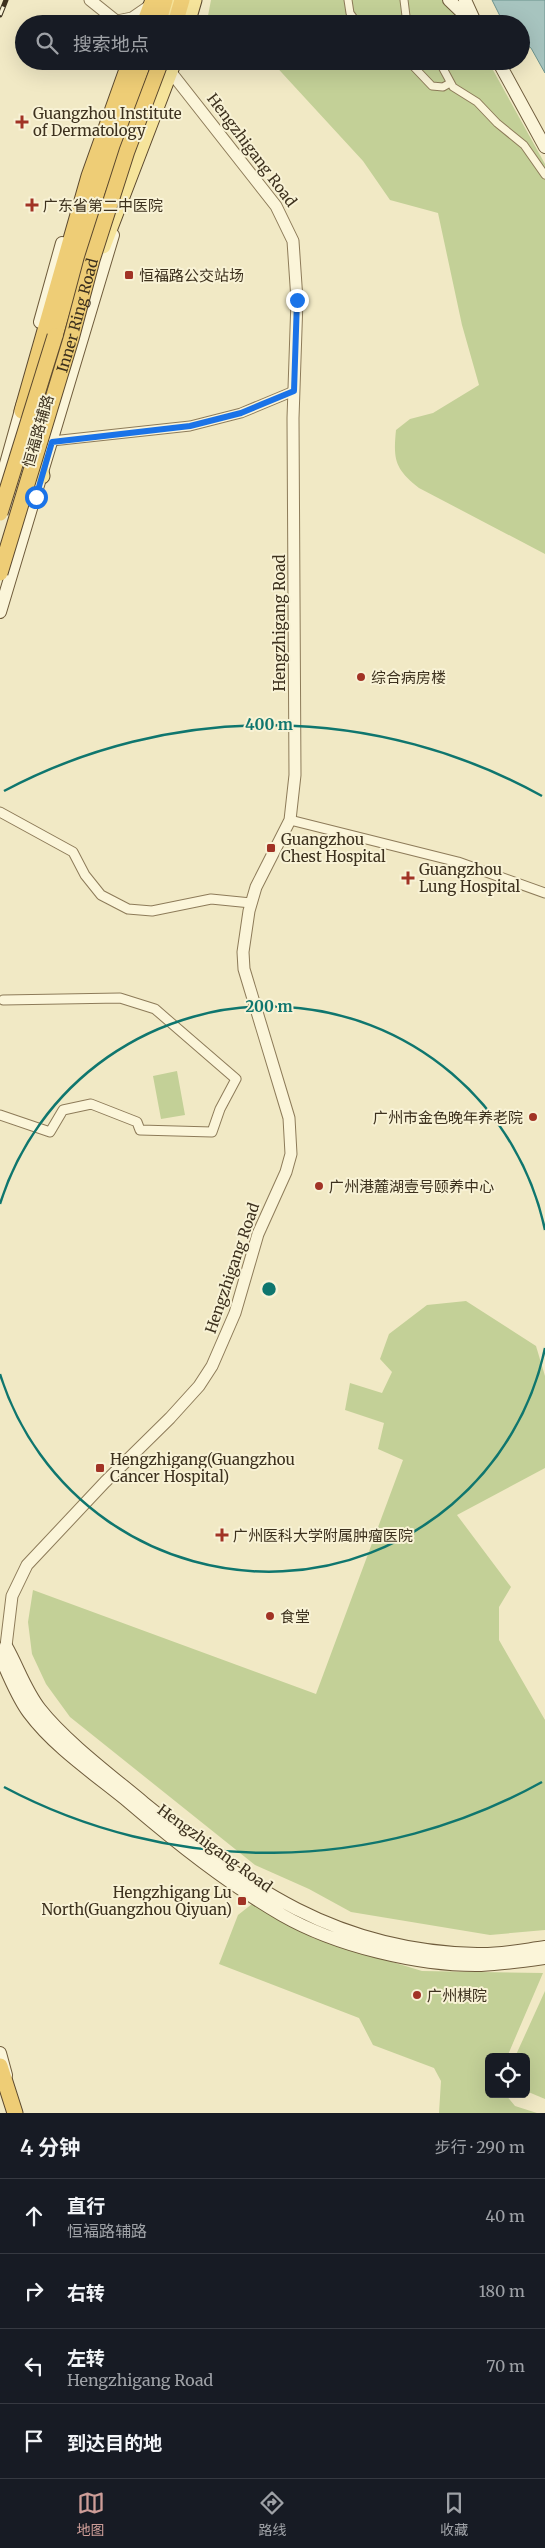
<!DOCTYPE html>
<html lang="zh">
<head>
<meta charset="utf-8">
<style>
  :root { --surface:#171b24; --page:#20242c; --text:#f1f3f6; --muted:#9ea1a6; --line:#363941; --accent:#cd9d98 }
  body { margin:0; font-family:Merriweather,"Noto Sans SC",serif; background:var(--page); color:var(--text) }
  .controls { position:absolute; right:15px; bottom:15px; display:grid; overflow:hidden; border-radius:8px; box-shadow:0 5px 20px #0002 }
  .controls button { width:45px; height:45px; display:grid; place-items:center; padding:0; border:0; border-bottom:1px solid var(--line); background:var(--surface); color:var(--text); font:25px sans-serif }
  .stop { position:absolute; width:15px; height:15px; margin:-11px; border:4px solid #1a73e8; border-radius:50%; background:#fff }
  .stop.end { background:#1a73e8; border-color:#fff; box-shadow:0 1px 5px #0008 }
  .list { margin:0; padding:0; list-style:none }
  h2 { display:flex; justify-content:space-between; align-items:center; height:65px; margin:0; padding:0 20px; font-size:21px }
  h2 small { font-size:16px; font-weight:400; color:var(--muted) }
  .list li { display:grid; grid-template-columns:32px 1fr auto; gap:15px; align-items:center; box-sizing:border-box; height:75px; padding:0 20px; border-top:1px solid var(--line) }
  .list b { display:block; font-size:19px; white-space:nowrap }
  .list p { margin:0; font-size:16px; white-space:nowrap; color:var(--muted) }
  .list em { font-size:16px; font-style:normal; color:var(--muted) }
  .icon { flex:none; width:28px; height:28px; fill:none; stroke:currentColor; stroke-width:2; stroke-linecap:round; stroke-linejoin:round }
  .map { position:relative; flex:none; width:545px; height:2113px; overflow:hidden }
  .search { position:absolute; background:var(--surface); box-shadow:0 5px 20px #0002; left:15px; right:15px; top:15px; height:55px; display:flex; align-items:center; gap:12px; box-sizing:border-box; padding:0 18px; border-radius:28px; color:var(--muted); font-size:19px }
  .sheet { height:365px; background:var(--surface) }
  nav { display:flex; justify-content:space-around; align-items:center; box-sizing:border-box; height:70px; border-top:1px solid var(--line); background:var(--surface); font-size:14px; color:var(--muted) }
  nav a { display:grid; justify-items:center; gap:2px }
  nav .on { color:var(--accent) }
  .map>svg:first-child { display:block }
  .green { fill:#c3d097 }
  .water { fill:#a7c4bf; stroke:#6c938e }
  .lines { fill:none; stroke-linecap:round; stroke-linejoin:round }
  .pedestrian-casing { stroke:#8d7b59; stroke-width:9 }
  .minor-casing { stroke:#8d7b59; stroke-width:11 }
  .tertiary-casing { stroke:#8d7b59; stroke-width:13 }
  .secondary-casing { stroke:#6f5c3c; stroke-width:14 }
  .primary-casing { stroke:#5b482e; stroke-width:17 }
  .trunk-casing { stroke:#5b482e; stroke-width:17 }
  .pedestrian { stroke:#fbf5d9; stroke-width:7 }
  .minor { stroke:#fbf5d9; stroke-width:9 }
  .tertiary { stroke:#fbf5d9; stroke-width:11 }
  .secondary { stroke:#fbf5d9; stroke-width:12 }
  .primary { stroke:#f6e49b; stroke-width:15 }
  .trunk { stroke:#eecd76; stroke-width:15 }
  .rail-casing { stroke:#3d311e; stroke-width:5 }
  .rail { stroke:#f8f2d5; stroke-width:3; stroke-dasharray:9; stroke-linecap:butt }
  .trunk-bridge-casing { stroke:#5b482e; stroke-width:17; stroke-linecap:butt }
  .trunk-bridge { stroke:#eecd76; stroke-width:15 }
  .route { stroke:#1a73e8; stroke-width:6 }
  .ring { fill:none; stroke:#0f766e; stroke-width:2.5 }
  .poi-dot { fill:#a13325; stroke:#f8f2d5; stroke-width:2 }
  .labels { text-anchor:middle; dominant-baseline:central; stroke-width:4; stroke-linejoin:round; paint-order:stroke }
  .poi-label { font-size:15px; fill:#3d311e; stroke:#f8f2d5; text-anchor:start }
  .street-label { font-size:15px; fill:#3d311e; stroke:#f8f2d5 }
  .centre { fill:#0f766e; stroke:#f8f2d5; stroke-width:2.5 }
  .ring-label { font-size:15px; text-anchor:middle; font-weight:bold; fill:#0f766e; stroke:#f8f2d5; stroke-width:4; stroke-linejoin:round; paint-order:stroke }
</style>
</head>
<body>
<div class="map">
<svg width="545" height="2113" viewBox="0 0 545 2113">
  <rect width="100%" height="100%" fill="#f1e9c5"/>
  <path class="green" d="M 211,0 L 453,0 L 467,24 L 213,24 L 207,21 Z
    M 271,61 L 488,61 L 545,164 L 545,554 L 419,488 C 395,469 393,460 396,430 L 410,419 L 433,413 L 479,385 L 462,325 L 438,213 L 390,200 L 363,161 Z
    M 177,1071 L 185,1115 L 161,1119 L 153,1076 Z
    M 466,1301 L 536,1346 L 545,1376 L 545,1468 L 457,1515 L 511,1587 L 499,1607 L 499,1640 L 545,1720 L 545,1930 L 490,1935 L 351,1912 L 309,1889 L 255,1865 L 70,1717 L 46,1684 L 32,1654 L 28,1622 L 33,1590 L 316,1694 L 403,1460 L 378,1449 L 384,1423 L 345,1410 L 350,1383 L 382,1393 L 392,1372 L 380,1359 L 389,1334 L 427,1305 Z
    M 252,1904 L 313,1938 L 422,1971 L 543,1973 L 507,2057 L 489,2057 L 489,2094 L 505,2094 L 515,2106 L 537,2113 L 439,2113 L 441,2081 L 434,2068 L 373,2045 L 359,2018 L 219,1964 L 238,1915 Z
    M 545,1991 L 545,2099 L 526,2091 L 526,2057 L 515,2057 Z"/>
  <path class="water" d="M 492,0 L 545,0 L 545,73 L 531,48 L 521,40 L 521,24 L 504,24 Z"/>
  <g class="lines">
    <g class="pedestrian-casing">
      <path id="pedestrian" d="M 348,0 L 350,13 L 358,24
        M 404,0 L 407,24
        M 406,61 L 412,65 L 432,86 L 443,87 L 450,83
        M 439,61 L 453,87 L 477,102 L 497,123 L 524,145 L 545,175"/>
    </g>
    <g class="minor-casing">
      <path id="minor" d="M 52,441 L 190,426 L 241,413 L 294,391
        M 0,812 L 73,852 L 85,875 L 101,895 L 128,909 L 152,911 L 211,899 L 251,903
        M 290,820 L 458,862 L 545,893
        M 0,1115 L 50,1132 L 63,1110 L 91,1104 L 137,1122 L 140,1130 L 212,1132 L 220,1109 L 236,1079 L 155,1009 L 120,998 L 3,1000"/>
    </g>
    <g class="tertiary-casing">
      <path id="tertiary" d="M 90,0 L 120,24
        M 117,21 L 132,18 L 148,7
        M 6,1646 L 12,1596 L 27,1565 L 105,1482 L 170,1418 L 199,1386 L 212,1366 L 235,1313 L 258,1234 L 286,1172 L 291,1154 L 289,1118 L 244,969 L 243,952 L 249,911 L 256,887 L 290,820 L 295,775 L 293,418 L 297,300 L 293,241 L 276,206 L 166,66"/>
    </g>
    <g class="secondary-casing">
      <path id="secondary" d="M 449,0 L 474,24
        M 465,0 L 475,22
        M 498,61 L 545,147
        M 40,322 L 62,243
        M 0,485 L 23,403
        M 0,612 L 113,235
        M 6,1646 L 1,1659 C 10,1677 17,1697 29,1713 C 55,1748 96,1775 130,1803 C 178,1844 227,1883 282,1915 C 336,1946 419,1966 481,1965 C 503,1964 524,1961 545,1958
        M 6,1646 C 18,1667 25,1690 40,1709 C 65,1741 113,1777 144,1803 C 249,1888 336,1951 477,1954 C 500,1955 523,1950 545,1947
        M 0,2053 L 6,2075"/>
    </g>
    <g class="primary-casing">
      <path id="primary" d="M 165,24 L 173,0
        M 187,24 L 194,0
        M 103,246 L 174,61
        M 36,451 L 42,476"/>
    </g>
    <g class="trunk-casing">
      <path id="trunk" d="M 144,24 L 153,0
        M 158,24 L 165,0
        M 175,24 L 182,0
        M 55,336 L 98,190 L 144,61
        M 22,411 L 89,176 L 130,61
        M 0,2066 L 15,2113"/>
    </g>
    <use href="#pedestrian" class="pedestrian"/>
    <use href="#minor" class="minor"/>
    <use href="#tertiary" class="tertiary"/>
    <use href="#secondary" class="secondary"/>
    <use href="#primary" class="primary"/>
    <use href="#trunk" class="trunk"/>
    <g class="rail-casing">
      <path id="rail" d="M 0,15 L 6,0"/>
    </g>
    <use href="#rail" class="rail"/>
    <g class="trunk-bridge-casing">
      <g id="trunk-bridge">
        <path d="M 0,513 L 55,336"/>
        <path id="s1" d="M 0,573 L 71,339 L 92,260 L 127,151 L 161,61"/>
      </g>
    </g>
    <use href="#trunk-bridge" class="trunk-bridge"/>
  </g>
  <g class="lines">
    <path class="route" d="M 36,497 L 52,442 L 190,426 L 241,413 L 294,391 L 297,300"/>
  </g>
  <g class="ring">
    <path d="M545 1348A282 282 0 0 1 0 1374M0 1204A282 282 0 0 1 545 1230"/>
    <path d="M542 1782A564 564 0 0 1 4 1787M4 791A564 564 0 0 1 542 796"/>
  </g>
  <g class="poi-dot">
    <path d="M19.5 114.5h5v5h5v5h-5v5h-5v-5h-5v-5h5z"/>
    <path d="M29.5 197.5h5v5h5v5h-5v5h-5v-5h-5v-5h5z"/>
    <rect x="124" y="270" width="10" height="10" rx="2.5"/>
    <circle cx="361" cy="677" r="5"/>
    <rect x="266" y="843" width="10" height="10" rx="2.5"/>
    <path d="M405.5 870.5h5v5h5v5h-5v5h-5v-5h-5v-5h5z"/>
    <circle cx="533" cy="1117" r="5"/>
    <circle cx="319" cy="1186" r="5"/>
    <rect x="95" y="1463" width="10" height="10" rx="2.5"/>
    <path d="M219.5 1527.5h5v5h5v5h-5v5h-5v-5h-5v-5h5z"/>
    <circle cx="270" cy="1616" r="5"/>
    <rect x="237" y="1896" width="10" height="10" rx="2.5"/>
    <circle cx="417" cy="1995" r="5"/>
  </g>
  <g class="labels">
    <g class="poi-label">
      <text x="33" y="113">Guangzhou Institute<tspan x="33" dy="17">of Dermatology</tspan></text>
      <text x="43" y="205">广东省第二中医院</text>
      <text x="139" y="275">恒福路公交站场</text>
      <text x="371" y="677">综合病房楼</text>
      <text x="281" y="839">Guangzhou<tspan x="281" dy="17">Chest Hospital</tspan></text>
      <text x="419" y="869">Guangzhou<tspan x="419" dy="17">Lung Hospital</tspan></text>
      <text x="523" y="1117" text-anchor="end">广州市金色晚年养老院</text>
      <text x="329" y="1186">广州港麓湖壹号颐养中心</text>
      <text x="110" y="1459">Hengzhigang(Guangzhou<tspan x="110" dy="17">Cancer Hospital)</tspan></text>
      <text x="233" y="1535">广州医科大学附属肿瘤医院</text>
      <text x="280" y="1616">食堂</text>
      <text x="232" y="1892" text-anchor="end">Hengzhigang Lu<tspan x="232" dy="17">North(Guangzhou Qiyuan)</tspan></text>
      <text x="427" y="1995">广州棋院</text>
    </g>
    <g class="street-label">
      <text transform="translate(252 150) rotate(53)">Hengzhigang Road</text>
      <text stroke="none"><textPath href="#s1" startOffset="269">Inner Ring Road</textPath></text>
      <text transform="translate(38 431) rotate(-74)">恒福路辅路</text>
      <text transform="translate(279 623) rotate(-90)">Hengzhigang Road</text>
      <text transform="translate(232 1268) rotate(-71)">Hengzhigang Road</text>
      <text transform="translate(215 1848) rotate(36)">Hengzhigang Road</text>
    </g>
  </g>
  <circle cx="269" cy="1289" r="8" class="centre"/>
  <g class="ring-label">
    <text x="269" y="730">400 m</text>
    <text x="269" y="1012">200 m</text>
  </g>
</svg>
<div class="controls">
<button><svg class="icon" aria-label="locate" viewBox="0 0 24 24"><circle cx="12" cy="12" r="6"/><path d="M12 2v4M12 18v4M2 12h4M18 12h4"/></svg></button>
</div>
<div class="stop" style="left:36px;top:497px"></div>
<div class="stop end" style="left:297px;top:300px"></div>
<div class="search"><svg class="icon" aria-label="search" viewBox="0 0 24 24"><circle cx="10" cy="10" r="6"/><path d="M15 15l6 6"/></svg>搜索地点</div>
</div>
<section class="sheet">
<h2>4 分钟<small>步行 · 290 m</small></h2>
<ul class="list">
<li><svg class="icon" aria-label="ahead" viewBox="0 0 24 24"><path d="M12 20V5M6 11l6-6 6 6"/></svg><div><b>直行</b><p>恒福路辅路</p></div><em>40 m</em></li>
<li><svg class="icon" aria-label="right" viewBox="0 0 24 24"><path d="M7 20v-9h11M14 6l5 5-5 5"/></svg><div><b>右转</b></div><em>180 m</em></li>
<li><svg class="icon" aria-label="left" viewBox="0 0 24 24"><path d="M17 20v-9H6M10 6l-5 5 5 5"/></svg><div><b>左转</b><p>Hengzhigang Road</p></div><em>70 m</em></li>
<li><svg class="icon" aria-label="arrive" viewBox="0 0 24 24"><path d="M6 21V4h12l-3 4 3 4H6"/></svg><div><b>到达目的地</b></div></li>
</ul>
</section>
<nav>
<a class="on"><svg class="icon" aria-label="map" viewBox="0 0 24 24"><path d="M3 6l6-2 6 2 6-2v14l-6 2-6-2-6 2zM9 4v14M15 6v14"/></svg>地图</a>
<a><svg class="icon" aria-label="directions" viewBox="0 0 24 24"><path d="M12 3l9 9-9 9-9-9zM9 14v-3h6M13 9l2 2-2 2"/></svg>路线</a>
<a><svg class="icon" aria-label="saved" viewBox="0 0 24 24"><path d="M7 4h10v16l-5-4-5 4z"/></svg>收藏</a>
</nav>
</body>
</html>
